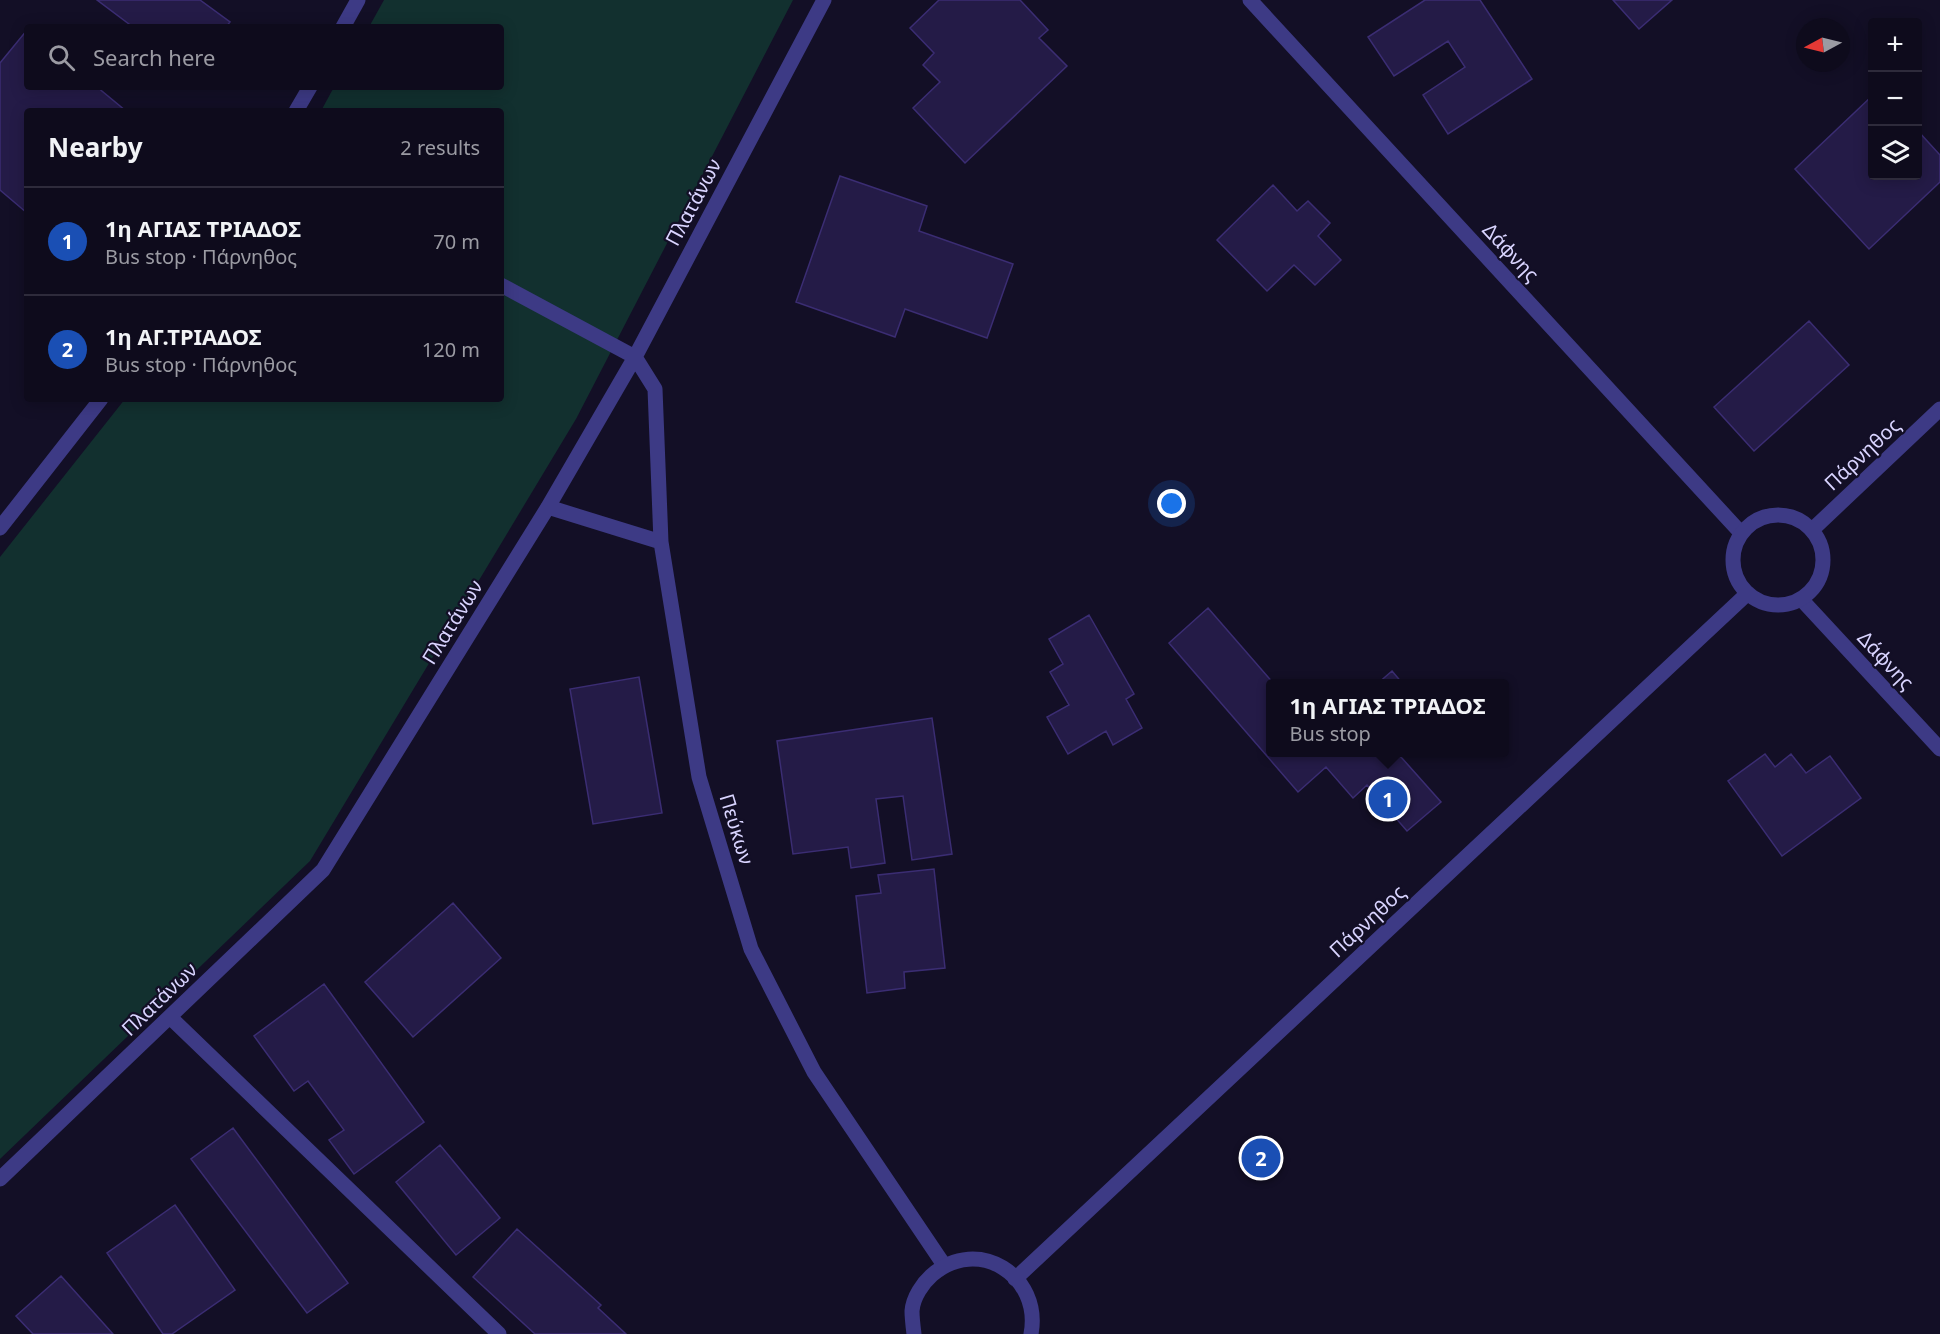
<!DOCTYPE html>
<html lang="en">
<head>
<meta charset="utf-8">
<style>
  :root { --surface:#0e0b1c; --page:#1c1929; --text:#f1f3f6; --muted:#9b9ba3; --line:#2e2b3b; --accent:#00e5ff }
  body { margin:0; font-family:"Noto Sans",sans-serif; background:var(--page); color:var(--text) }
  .controls { position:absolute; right:18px; top:18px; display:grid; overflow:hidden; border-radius:6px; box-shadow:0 3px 15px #0003 }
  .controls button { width:54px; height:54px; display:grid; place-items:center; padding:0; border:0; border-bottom:2px solid var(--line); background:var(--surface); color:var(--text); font:30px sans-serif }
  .compass { position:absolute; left:1796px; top:18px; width:54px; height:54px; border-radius:50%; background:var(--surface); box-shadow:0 3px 15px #0003; rotate:263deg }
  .you { position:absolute; left:1172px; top:504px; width:21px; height:21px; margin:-15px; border:4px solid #fff; border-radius:50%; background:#1a73e8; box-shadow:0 0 0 9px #1a73e833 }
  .badge { display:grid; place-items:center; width:39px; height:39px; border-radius:50%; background:var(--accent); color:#fff; font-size:20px; font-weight:700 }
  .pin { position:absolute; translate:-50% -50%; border:3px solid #fff; box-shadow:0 2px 6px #0006 }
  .popup { position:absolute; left:1266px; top:679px; width:243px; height:78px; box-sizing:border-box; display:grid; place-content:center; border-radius:6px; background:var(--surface); filter:drop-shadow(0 2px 4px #0005); font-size:20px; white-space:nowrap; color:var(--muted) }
  .popup b { font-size:22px; color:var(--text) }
  .popup::after { content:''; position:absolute; left:50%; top:100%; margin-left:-12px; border:12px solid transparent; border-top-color:var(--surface) }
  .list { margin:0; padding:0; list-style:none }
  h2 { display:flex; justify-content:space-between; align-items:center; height:78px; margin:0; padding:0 24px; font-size:26px }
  h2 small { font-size:20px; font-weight:400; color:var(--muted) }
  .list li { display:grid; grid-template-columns:39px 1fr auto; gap:18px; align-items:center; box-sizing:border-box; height:108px; padding:0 24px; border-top:2px solid var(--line) }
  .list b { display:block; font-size:22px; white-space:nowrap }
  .list p { margin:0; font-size:20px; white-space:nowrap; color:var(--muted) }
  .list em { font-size:20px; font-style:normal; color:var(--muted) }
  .icon { flex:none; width:33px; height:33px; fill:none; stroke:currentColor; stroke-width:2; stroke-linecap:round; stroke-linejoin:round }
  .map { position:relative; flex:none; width:1940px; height:1334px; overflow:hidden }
  .search { position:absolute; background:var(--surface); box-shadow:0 3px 15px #0003; left:24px; top:24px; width:480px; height:66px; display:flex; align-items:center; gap:15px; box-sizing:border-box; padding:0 21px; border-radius:6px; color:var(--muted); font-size:22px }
  .panel { position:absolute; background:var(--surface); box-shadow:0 3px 15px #0003; left:24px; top:108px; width:480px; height:294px; border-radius:6px }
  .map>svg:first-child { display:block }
  .green { fill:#12302f }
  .building { fill:#241b47; stroke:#3b2d73; stroke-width:1.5 }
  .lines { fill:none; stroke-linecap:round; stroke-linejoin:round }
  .minor { stroke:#3d3a85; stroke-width:15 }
  .tertiary { stroke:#3d3a85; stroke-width:15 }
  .labels { text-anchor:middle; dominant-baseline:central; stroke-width:4.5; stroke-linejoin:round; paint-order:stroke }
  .street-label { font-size:20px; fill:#d9d4ff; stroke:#130f26 }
</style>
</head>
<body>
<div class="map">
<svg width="1940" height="1334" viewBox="0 0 1940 1334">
  <rect width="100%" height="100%" fill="#130f26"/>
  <path class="green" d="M 384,0 L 793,0 L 576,419 L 310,861 L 0,1159 L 0,557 L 125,399 L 501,399 L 501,111 L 321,111 L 334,87 L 501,87 L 501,27 L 369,27 Z"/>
  <path class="building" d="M 97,0 L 200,0 L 230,22 L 226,27 L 133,27 Z
    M 939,0 L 1020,0 L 1048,30 L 1039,38 L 1067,66 L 965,163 L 913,108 L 940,82 L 923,65 L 934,53 L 910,28 Z
    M 1425,0 L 1480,0 L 1532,79 L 1448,134 L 1423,95 L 1465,67 L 1448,41 L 1394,76 L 1368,37 Z
    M 1613,0 L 1672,0 L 1639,29 Z
    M 27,30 L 27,87 L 97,87 L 126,111 L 27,111 L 27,213 L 0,190 L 0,63 Z
    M 1872,96 L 1872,176 L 1918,176 L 1918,131 L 1940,155 L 1940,182 L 1869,249 L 1795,169 Z
    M 840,176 L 927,206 L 919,231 L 1013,264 L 987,338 L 905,309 L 895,337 L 796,302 Z
    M 1273,185 L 1297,211 L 1308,201 L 1330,223 L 1318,236 L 1341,260 L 1315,285 L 1294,265 L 1267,291 L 1217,240 Z
    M 1809,321 L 1849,365 L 1754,451 L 1714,407 Z
    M 1208,608 L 1274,684 L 1271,684 L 1271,752 L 1406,752 L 1401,757 L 1441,802 L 1407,831 L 1367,785 L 1353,798 L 1326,767 L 1298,792 L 1169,643 Z
    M 1089,615 L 1134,694 L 1126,699 L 1142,728 L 1113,745 L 1106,731 L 1068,754 L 1047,717 L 1069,705 L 1050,672 L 1063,664 L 1049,639 Z
    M 1392,671 L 1403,684 L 1377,684 Z
    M 639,677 L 662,813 L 593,824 L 570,689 Z
    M 932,718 L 952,854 L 912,860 L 903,796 L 876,799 L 885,863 L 851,868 L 848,847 L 793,854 L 777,741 Z
    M 1765,754 L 1775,767 L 1791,754 L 1806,773 L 1830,756 L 1861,798 L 1782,856 L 1728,781 Z
    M 934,869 L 945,968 L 904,972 L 905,988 L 867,993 L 856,896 L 881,893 L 878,875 Z
    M 453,903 L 501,958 L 413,1037 L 365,982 Z
    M 324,984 L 424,1122 L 354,1174 L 329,1140 L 344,1130 L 308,1081 L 294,1091 L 254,1036 Z
    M 233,1128 L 348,1283 L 307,1313 L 191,1159 Z
    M 440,1145 L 500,1218 L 456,1255 L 396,1182 Z
    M 175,1205 L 235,1290 L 172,1334 L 163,1334 L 107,1253 Z
    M 517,1229 L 601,1305 L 598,1308 L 626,1334 L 535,1334 L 473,1277 Z
    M 61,1276 L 113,1334 L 33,1334 L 16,1316 Z"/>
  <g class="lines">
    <path class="minor" d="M 1250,0 L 1741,533
      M 343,27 L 358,0
      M 296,111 L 310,87
      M 501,285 L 635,357 L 655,389 L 661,542 L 699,777 L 751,949 L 814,1072 L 944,1265
      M 548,507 L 661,542
      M 0,528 L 101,399
      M 1801,599 L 1940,749
      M 171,1018 L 499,1334
      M 0,1179 L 323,870 L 548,507 L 635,357 L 824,0"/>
    <path class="tertiary" d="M1733 560a45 45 0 1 1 90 0a45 45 0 1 1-90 0Z
      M 1812,530 L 1940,409
      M 1015,1279 L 1748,593
      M 914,1334 C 913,1326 912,1318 912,1311 C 913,1297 923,1283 932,1275 C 978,1235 1042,1276 1031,1334"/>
  </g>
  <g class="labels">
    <g class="street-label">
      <text transform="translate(693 202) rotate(-62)">Πλατάνων</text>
      <text transform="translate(1511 252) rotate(47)">Δάφνης</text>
      <text transform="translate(1862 454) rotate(-43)">Πάρνηθος</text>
      <text transform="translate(452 622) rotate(-58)">Πλατάνων</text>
      <text transform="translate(1886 660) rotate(47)">Δάφνης</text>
      <text transform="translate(737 829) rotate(73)">Πεύκων</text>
      <text transform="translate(1367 921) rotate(-43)">Πάρνηθος</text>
      <text transform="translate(159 999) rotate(-44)">Πλατάνων</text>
    </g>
  </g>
</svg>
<div class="controls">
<button>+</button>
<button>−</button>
<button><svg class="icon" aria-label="layers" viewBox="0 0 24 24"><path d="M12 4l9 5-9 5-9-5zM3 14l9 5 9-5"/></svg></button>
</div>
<svg class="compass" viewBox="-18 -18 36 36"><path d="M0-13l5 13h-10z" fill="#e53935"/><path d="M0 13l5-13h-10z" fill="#9b9ba3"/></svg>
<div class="you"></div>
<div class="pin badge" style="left:1388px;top:799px;background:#1a4fb4">1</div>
<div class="popup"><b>1η ΑΓΙΑΣ ΤΡΙΑΔΟΣ</b>Bus stop</div>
<div class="pin badge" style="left:1261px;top:1158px;background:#1a4fb4">2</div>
<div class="search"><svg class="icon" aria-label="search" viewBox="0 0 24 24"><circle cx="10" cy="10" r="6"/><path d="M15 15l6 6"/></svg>Search here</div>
<section class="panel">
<h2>Nearby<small>2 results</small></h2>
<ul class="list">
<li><span class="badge" style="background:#1a4fb4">1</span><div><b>1η ΑΓΙΑΣ ΤΡΙΑΔΟΣ</b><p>Bus stop · Πάρνηθος</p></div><em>70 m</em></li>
<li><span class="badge" style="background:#1a4fb4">2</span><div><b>1η ΑΓ.ΤΡΙΑΔΟΣ</b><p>Bus stop · Πάρνηθος</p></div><em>120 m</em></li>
</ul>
</section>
</div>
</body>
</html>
